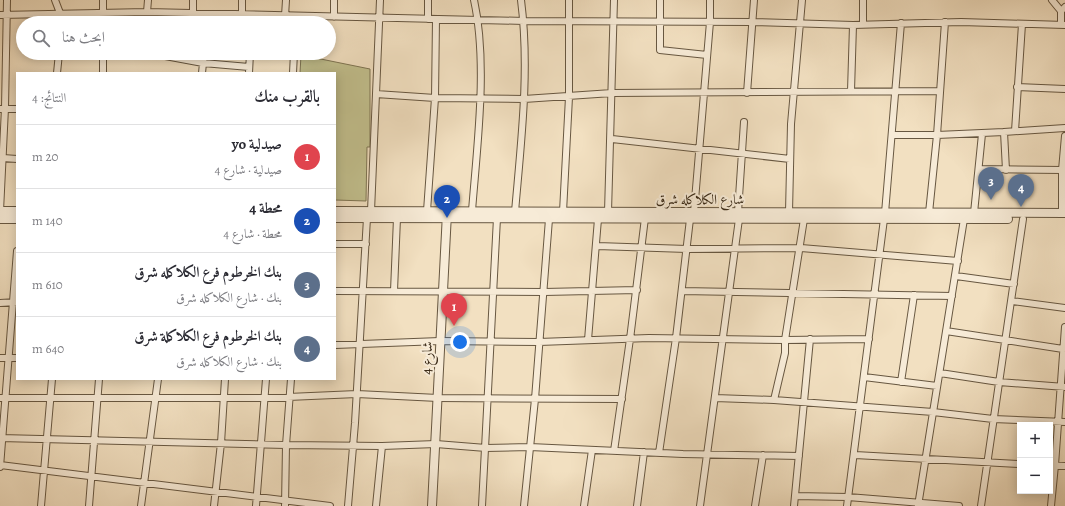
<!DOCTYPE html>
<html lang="ar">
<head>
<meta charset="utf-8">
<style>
  :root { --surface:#fff; --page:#f7f7f7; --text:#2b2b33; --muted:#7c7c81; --line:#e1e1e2; --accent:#111827 }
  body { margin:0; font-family:Alegreya,Amiri,serif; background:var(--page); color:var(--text); direction:rtl }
  .controls { position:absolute; right:12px; bottom:12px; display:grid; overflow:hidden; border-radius:0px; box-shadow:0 2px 10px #0003 }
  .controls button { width:36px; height:36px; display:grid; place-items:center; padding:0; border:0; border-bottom:1px solid var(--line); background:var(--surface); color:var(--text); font:20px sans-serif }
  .you { position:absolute; left:460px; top:342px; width:14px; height:14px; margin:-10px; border:3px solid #fff; border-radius:50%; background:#1a73e8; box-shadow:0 0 0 6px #1a73e833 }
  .badge { display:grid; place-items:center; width:26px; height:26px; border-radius:50%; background:var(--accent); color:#fff; font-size:13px; font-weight:700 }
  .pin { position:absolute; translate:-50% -33px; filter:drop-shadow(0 1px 2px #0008) }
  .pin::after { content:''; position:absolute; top:21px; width:14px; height:12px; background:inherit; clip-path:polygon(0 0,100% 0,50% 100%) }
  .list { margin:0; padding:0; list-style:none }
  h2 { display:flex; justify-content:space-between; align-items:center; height:52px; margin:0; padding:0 16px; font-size:17px }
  h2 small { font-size:13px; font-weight:400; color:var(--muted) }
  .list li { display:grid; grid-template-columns:26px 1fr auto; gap:12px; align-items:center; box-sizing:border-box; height:64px; padding:0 16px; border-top:1px solid var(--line) }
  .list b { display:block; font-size:15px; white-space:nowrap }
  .list p { margin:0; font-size:13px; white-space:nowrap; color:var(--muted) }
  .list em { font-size:13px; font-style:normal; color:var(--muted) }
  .icon { flex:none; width:22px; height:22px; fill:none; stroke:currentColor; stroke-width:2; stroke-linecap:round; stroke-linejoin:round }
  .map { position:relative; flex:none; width:1065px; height:506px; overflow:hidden; direction:ltr }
  .search { position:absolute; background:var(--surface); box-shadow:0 2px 10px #0003; left:16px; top:16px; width:320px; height:44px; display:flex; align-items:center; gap:10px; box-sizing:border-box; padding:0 14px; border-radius:22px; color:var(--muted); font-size:15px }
  .panel { position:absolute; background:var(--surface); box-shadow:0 2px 10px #0003; left:16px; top:72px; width:320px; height:308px; border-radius:0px; direction:rtl }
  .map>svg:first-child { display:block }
  .green { fill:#c2c08e; stroke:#7e7452 }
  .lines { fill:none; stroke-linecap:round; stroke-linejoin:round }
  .minor-casing { stroke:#675741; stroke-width:8 }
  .tertiary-casing { stroke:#675741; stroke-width:10 }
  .minor { stroke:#f7ebd7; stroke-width:6 }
  .tertiary { stroke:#f7ebd7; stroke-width:8 }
  .labels { text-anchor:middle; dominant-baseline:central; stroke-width:4; stroke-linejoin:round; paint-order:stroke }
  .street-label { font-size:14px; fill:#392916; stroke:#f7ebd7 }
</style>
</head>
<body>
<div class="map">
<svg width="1065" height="506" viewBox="0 0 1065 506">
  <rect width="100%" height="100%" fill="#f2e0c1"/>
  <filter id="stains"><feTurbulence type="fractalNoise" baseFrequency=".005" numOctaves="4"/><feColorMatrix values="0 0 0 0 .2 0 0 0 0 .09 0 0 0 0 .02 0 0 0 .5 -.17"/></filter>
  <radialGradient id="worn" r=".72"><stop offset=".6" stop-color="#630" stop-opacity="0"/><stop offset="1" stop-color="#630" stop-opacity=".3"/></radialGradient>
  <path class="green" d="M 301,55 L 370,69 L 370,147 L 367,147 L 366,201 L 335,200 L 335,73 L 300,73 Z"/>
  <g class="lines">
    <g class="minor-casing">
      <path id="minor" d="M 55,0 L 60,13 L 60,23
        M 103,0 L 103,23
        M 242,0 L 242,15
        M 660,0 L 660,50 L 707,55
        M 1052,0 L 1061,11
        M 147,12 L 148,0
        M 193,14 L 193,0
        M 0,15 L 147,12 L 524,21 L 753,22 L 853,25 L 961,22 L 1065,25
        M 285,16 L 286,0
        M 334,17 L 334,0
        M 428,19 L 428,0
        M 208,23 L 209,14
        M 863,24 L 863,0
        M 1061,25 L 1061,11 L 1065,7
        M 149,53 L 203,63 L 249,67
        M 57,73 L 59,53
        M 103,73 L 103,53
        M 202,73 L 204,53
        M 249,73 L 250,53
        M 293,73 L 294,53
        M 1017,87 L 1065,89
        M 851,91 L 853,25
        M 747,93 L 754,0
        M 376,94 L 435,98 L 524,99 L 612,93 L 939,91
        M 0,109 L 17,109
        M 1015,131 L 1022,24
        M 892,135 L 937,135 L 1004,132
        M 612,139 L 790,159
        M 3,158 L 17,159
        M 980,169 L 1062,170
        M 1006,170 L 1004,132 L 1065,128
        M 0,211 L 5,108 L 7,0
        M 371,211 L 380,0
        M 427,211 L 435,98 L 436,19
        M 472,211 C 477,146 488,64 474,0
        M 515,212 C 521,142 530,70 521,0
        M 563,212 L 569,97 L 569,0
        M 608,212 L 614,0
        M 694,212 L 710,22 L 710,0
        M 738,212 L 744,122
        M 789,212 L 791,124 L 802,0
        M 885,213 L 901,23
        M 929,213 L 937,135 L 945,22
        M 974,213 L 982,134
        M 1062,213 L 1062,170 L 1065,136
        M 335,244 L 366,244
        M 597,246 L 687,249 L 801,248 L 958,261
        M 956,276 L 1014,284
        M 335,291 L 544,292 L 637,290
        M 394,291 L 397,218
        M 682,291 L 952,296
        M 1012,301 L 1065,308
        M 0,303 L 17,302
        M 946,331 L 1063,349
        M 588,340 L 598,219
        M 335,345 L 440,341 L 539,342 L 649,338 L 785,340 L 869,339
        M 0,358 L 17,358
        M 940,373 L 999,382 L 1065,387
        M 864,377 L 937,386
        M 901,382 L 914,295
        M 0,398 L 265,398 L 357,394 L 438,398 L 622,399
        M 715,398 L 774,400 L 933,412 L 993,419 L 1065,422
        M 774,400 L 785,353 L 785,340 L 804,219
        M 0,438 L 286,445 L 382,446 L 436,444 L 486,448 L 530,447 L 683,454 L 799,456
        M 614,451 L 630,339 L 645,218
        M 659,453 L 676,338 L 690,219
        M 855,455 L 1020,464
        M 0,465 L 330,506
        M 1050,465 L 1065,466
        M 0,467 L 17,251
        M 795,496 L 848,497 L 959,506
        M 41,506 L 52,379
        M 89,506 L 99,379
        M 141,506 L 158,379
        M 214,506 L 221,443 L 225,379
        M 256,506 L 266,379
        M 285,506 L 286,445 L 291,379
        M 348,506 L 355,423 L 367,218
        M 376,506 L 382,446
        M 482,506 L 497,218
        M 524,506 L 535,399 L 549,219
        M 584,506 L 592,450
        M 637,506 L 644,452
        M 700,506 L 739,219
        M 755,506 L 763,455
        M 794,506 L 810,339
        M 847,506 L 884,219
        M 918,506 L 964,219
        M 981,506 L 1023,219
        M 1051,506 L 1055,465 L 1065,327"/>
    </g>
    <g class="tertiary-casing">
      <path id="tertiary" d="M 0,211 L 17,211
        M 335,211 L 1065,213
        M 335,218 L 1008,219
        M 0,219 L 17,219
        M 432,506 L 447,213"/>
    </g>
    <use href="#minor" class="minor"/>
    <use href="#tertiary" class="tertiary"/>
  </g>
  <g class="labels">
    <g class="street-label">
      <text x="700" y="199">شارع الكلاكله شرق</text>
      <text transform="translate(427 358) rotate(-88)">شارع 4</text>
    </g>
  </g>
  <rect width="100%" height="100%" filter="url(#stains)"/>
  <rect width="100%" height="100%" fill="url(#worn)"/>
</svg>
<div class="controls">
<button>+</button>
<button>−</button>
</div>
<div class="you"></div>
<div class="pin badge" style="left:454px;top:326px;background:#e0444e">1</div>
<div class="pin badge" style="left:447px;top:218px;background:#1a4fb4">2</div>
<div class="pin badge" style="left:991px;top:200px;background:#5c6f8a">3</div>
<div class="pin badge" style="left:1021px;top:207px;background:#5c6f8a">4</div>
<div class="search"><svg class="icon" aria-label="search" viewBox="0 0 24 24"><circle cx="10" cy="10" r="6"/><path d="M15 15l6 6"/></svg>ابحث هنا</div>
<section class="panel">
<h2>بالقرب منك<small>النتائج: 4</small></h2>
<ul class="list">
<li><span class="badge" style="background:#e0444e">1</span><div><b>صيدلية yo</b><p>صيدلية · شارع 4</p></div><em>20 m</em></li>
<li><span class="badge" style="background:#1a4fb4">2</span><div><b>محطة 4</b><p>محطة · شارع 4</p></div><em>140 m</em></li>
<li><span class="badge" style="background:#5c6f8a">3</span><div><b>بنك الخرطوم فرع الكلاكله شرق</b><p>بنك · شارع الكلاكله شرق</p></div><em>610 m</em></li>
<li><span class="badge" style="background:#5c6f8a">4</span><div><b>بنك الخرطوم فرع الكلاكلة شرق</b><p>بنك · شارع الكلاكله شرق</p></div><em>640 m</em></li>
</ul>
</section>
</div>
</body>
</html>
